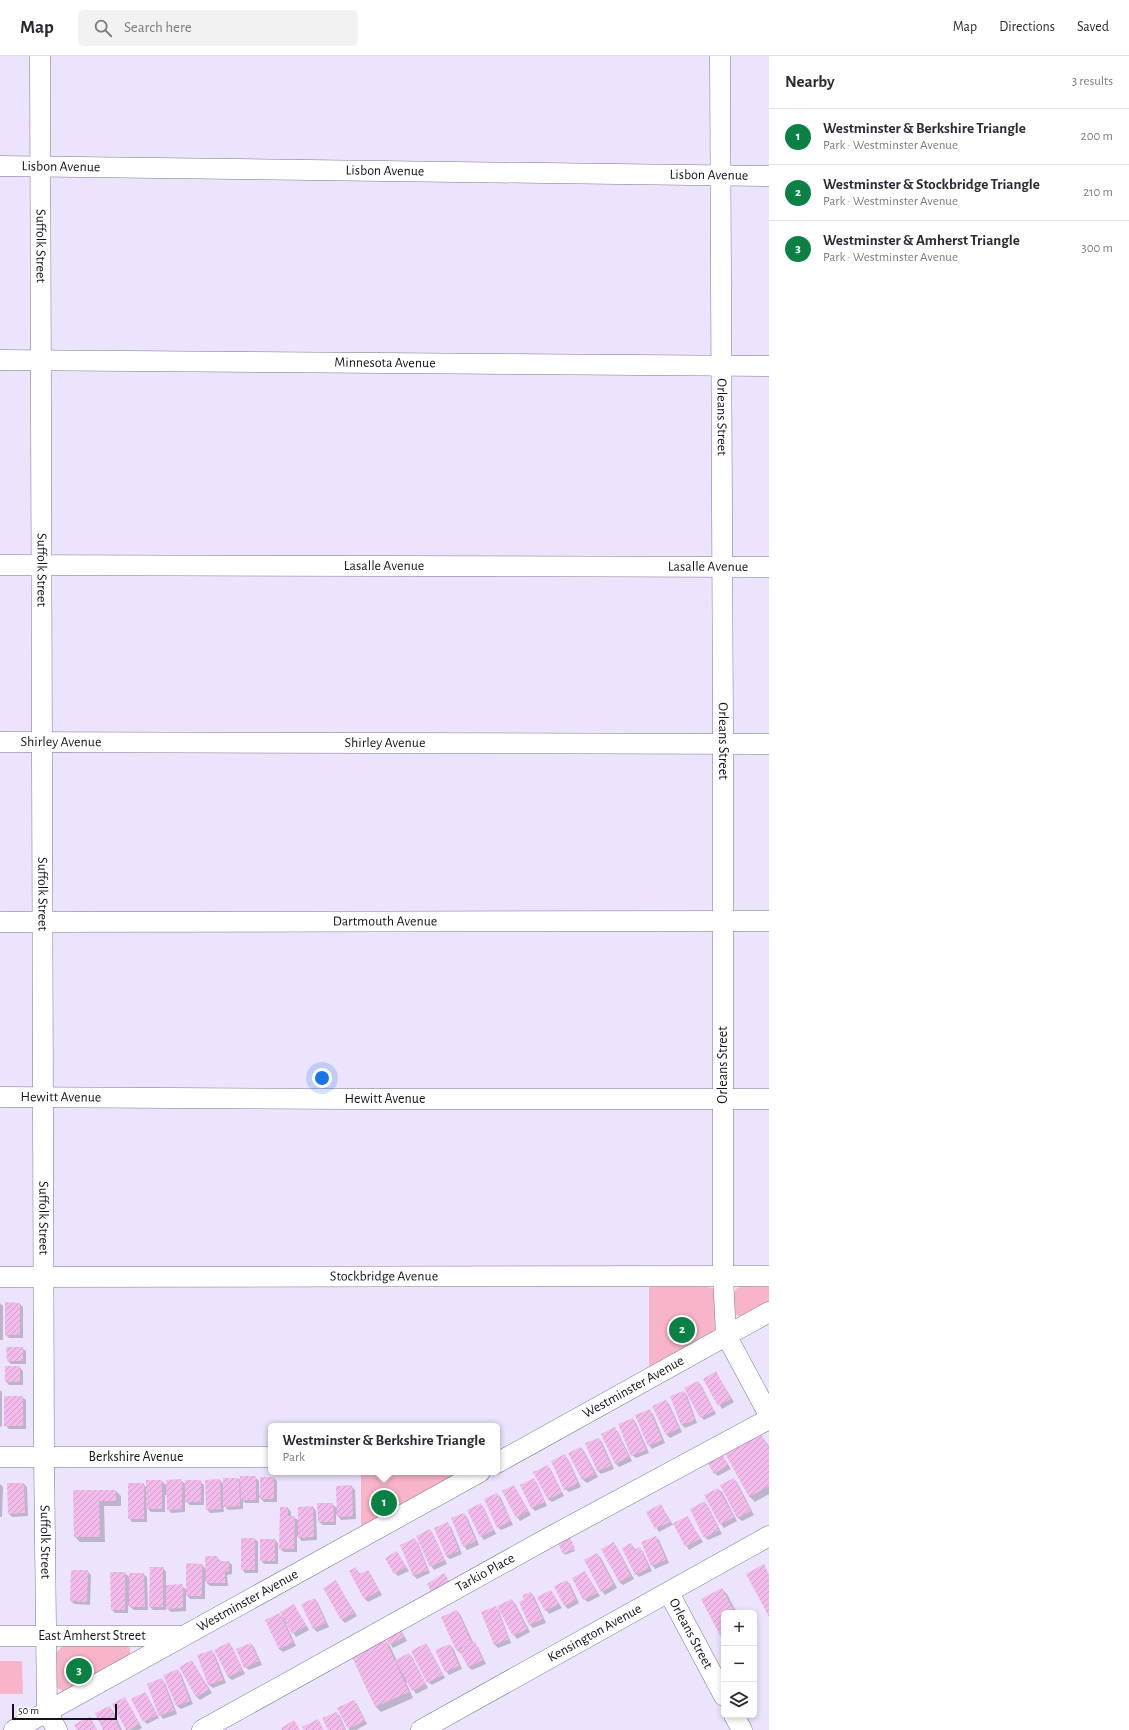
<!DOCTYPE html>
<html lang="en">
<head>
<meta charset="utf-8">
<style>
  :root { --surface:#fff; --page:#f2f2f3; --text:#2b2b33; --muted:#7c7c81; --line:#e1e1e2; --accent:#0b8043 }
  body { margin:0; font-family:"Alegreya Sans",sans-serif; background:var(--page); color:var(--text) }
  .controls { position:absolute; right:12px; bottom:12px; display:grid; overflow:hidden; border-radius:6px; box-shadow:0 2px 6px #0003 }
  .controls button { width:36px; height:36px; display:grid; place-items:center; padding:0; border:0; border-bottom:1px solid var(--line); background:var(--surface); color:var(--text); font:20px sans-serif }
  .scale { position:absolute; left:12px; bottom:10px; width:105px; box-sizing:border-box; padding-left:4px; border:2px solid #16121c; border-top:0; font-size:11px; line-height:14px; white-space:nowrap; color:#16121c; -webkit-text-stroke:3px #fff; paint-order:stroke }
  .you { position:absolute; left:322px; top:1022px; width:14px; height:14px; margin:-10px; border:3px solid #fff; border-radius:50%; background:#1a73e8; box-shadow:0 0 0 6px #1a73e833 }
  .badge { display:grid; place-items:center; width:26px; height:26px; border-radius:50%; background:var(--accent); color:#fff; font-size:13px; font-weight:700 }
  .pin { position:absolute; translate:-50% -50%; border:2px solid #fff; box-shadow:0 1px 4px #0006 }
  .popup { position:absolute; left:268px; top:1367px; width:232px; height:52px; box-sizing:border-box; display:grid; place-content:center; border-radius:6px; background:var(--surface); filter:drop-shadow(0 1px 3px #0005); font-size:13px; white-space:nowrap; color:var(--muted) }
  .popup b { font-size:15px; color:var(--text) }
  .popup::after { content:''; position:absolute; left:50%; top:100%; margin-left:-8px; border:8px solid transparent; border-top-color:var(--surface) }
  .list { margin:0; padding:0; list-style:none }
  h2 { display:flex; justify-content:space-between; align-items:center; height:52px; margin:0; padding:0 16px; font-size:17px }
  h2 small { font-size:13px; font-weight:400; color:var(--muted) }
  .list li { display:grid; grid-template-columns:26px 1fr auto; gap:12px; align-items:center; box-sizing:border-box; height:56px; padding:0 16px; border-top:1px solid var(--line) }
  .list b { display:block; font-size:15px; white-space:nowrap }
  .list p { margin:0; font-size:13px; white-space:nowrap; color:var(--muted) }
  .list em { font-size:13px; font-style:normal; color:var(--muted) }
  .icon { flex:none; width:22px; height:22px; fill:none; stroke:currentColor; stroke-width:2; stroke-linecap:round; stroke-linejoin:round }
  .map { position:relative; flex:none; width:769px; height:1674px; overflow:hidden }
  header { display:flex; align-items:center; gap:24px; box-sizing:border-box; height:56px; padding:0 20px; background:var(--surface); border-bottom:1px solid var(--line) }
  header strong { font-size:19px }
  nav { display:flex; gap:22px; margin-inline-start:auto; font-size:14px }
  .search { width:280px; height:36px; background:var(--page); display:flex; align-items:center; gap:10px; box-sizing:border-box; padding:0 14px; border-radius:6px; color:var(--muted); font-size:15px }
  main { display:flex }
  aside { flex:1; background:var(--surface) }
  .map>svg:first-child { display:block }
  .green { fill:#f8b4c9 }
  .shadow { fill:#0003 }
  .building { fill:url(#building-hatch) }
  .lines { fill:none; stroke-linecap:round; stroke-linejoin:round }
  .minor-casing { stroke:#7f7490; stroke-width:21 }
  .minor { stroke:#fff; stroke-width:20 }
  .labels { text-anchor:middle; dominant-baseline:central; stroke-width:3.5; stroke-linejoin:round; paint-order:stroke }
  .street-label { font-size:14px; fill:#16121c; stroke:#fff }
</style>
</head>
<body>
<header>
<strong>Map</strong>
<div class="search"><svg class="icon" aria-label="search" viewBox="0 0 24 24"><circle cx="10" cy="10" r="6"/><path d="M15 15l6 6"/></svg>Search here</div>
<nav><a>Map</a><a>Directions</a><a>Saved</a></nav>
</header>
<main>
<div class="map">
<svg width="769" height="1674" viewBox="0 0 769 1674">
  <defs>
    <pattern id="building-hatch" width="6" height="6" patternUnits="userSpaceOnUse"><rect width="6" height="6" fill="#f3bbec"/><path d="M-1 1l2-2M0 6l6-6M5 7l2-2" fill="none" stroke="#d0a0ca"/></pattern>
  </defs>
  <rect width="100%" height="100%" fill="#ece3fc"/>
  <path class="green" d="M 649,1231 L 707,1231 L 713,1232 L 715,1235 L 716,1271 L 713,1277 L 649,1313 Z
    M 740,1231 L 769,1231 L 769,1246 C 760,1251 746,1263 736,1259 C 733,1251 732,1238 737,1232 Z
    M 361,1416 L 455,1416 L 455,1418 L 361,1473 Z
    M 64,1589 L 126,1590 L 130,1592 L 130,1597 L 129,1601 L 67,1635 L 63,1635 L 57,1632 L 56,1597 Z
    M 0,1605 L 22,1605 L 23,1638 L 0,1638 Z"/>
  <path class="shadow" d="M 0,1247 L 3,1250 L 3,1284 L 0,1284 Z
    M 20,1248 L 23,1251 L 23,1282 L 9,1282 L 6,1279 Z
    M 7,1292 L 22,1292 L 26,1295 L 26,1308 L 11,1308 L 8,1305 Z
    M 19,1311 L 23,1315 L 23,1329 L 9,1329 L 6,1325 Z
    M 716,1317 L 734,1346 L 722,1353 L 704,1323 Z
    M 698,1326 L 701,1329 L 716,1358 L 704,1364 L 701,1361 Z
    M 0,1334 L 2,1336 L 2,1370 L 0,1371 Z
    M 684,1336 L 687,1339 L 697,1367 L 685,1372 L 682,1369 Z
    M 22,1341 L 26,1344 L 26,1373 L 9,1373 L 5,1369 Z
    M 666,1345 L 669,1348 L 682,1376 L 670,1382 L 666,1378 Z
    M 649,1354 L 653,1358 L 665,1387 L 652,1393 L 649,1389 Z
    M 633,1363 L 636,1367 L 649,1397 L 636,1402 L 632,1399 Z
    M 615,1373 L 618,1376 L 632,1405 L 619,1411 L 616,1408 L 602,1378 Z
    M 759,1376 L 769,1390 L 769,1438 L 755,1446 L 750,1441 L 725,1395 Z
    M 599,1383 L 602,1386 L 614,1413 L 601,1418 L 598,1415 L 587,1387 Z
    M 581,1392 L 584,1395 L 598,1421 L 587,1427 L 583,1424 L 570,1398 Z
    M 721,1397 L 731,1413 L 718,1420 L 714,1417 Z
    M 564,1400 L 568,1403 L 581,1431 L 569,1436 L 565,1433 Z
    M 547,1410 L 551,1414 L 564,1440 L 552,1446 L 548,1443 Z
    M 255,1421 L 259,1425 L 259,1439 L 261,1439 L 274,1422 L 277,1425 L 277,1446 L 264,1446 L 259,1441 L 259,1447 L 245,1447 L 243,1445 L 243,1453 L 228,1454 L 223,1449 L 224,1456 L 210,1457 L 207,1453 L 220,1424 L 224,1429 L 239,1423 L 242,1426 Z
    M 733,1423 L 737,1426 L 754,1459 L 742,1465 L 738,1462 L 721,1429 Z
    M 181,1424 L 186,1429 L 200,1425 L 204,1429 L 204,1449 L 190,1449 L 185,1444 L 185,1456 L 171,1457 L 168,1453 L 167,1439 L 165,1439 L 165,1456 L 151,1456 L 147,1452 L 147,1466 L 132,1466 L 129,1462 L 143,1428 L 147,1432 L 147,1425 L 162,1425 L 167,1430 Z
    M 533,1424 L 537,1427 L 547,1450 L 535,1455 L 532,1452 L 521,1429 Z
    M 0,1428 L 3,1431 L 2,1461 L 0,1461 Z
    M 24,1428 L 27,1431 L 28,1460 L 12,1461 L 8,1457 Z
    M 351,1430 L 355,1434 L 356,1463 L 341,1464 L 336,1458 L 336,1469 L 323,1469 L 319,1466 L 332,1448 L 338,1453 Z
    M 514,1430 L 531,1459 L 520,1465 L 517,1461 Z
    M 718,1433 L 722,1436 L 737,1465 L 724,1472 L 721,1468 Z
    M 74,1435 L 116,1435 L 121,1440 L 121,1450 L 104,1450 L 105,1486 L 80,1486 L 75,1481 Z
    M 497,1438 L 501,1442 L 513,1469 L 501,1474 L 498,1471 Z
    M 705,1447 L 708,1450 L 722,1478 L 708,1484 L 705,1481 Z
    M 480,1448 L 484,1452 L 496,1478 L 484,1484 L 481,1480 Z
    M 661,1449 L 673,1469 L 687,1461 L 703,1486 L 689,1494 L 674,1468 L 659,1476 L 647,1457 Z
    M 313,1451 L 316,1455 L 317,1484 L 302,1485 L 297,1480 L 297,1496 L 284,1496 L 280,1493 L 288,1452 L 291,1456 L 291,1461 L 294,1461 L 299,1465 Z
    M 464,1458 L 467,1461 L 479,1489 L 467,1494 L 464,1490 Z
    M 447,1468 L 451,1471 L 462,1498 L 450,1503 L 446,1500 Z
    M 430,1474 L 433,1478 L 447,1508 L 434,1514 L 431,1510 Z
    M 656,1481 L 659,1484 L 669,1507 L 655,1513 L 652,1509 Z
    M 242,1483 L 255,1483 L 258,1486 L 258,1517 L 245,1517 L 242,1513 Z
    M 275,1484 L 278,1487 L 278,1508 L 264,1508 L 261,1504 Z
    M 414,1484 L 418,1487 L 430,1517 L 417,1523 L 413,1519 Z
    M 571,1484 L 575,1495 L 565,1499 L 564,1497 Z
    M 614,1488 L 617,1491 L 634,1523 L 623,1529 L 619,1526 Z
    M 631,1488 L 636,1494 L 639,1492 L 643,1496 L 652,1515 L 639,1521 L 636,1518 Z
    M 397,1496 L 409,1515 L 398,1520 L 395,1517 Z
    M 597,1498 L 601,1502 L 617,1532 L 605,1539 L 602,1535 Z
    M 217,1501 L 221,1506 L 229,1506 L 232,1509 L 232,1518 L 227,1519 L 228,1530 L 210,1530 L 205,1525 L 205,1543 L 190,1543 L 186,1538 L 186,1555 L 171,1556 L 166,1551 L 166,1554 L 153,1554 L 150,1551 L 151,1512 L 163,1512 L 166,1516 L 166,1530 L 182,1530 L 187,1534 L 202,1509 L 207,1514 Z
    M 356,1513 L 361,1519 L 368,1515 L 371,1519 L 382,1539 L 368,1546 L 364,1542 Z
    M 87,1515 L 91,1519 L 90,1549 L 74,1548 L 71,1545 Z
    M 585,1516 L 600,1540 L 588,1546 L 584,1543 Z
    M 125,1517 L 130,1522 L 143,1518 L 147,1521 L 148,1554 L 134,1554 L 128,1549 L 128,1557 L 115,1557 L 112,1554 Z
    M 567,1525 L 570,1528 L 579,1547 L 568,1553 L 564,1549 Z
    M 336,1526 L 357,1560 L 345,1567 L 342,1564 Z
    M 722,1533 L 727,1538 L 737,1557 L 724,1557 L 724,1585 Z
    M 551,1535 L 562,1552 L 549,1558 L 538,1542 Z
    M 531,1537 L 534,1540 L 546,1567 L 533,1572 L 530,1569 L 520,1546 L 526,1544 Z
    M 315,1543 L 318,1547 L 329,1571 L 317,1576 L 314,1573 Z
    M 511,1544 L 515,1547 L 530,1576 L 517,1583 L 514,1579 Z
    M 294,1549 L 309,1574 L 296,1581 L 287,1567 L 286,1568 L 296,1590 L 283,1596 L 279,1593 L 279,1558 L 285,1563 Z
    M 496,1551 L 499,1555 L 511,1587 L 498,1592 L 494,1588 Z
    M 457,1555 L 460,1558 L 474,1588 L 478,1591 L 486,1608 L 472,1614 L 468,1611 L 462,1596 L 460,1597 L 457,1594 Z
    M 401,1574 L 407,1585 L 393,1592 L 384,1578 Z
    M 385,1585 L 390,1590 L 397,1605 L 409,1598 L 412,1601 L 428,1632 L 416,1638 L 408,1625 L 406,1626 L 413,1642 L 381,1656 L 376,1651 L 352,1599 Z
    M 229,1588 L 232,1591 L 245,1618 L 232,1624 L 228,1621 L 216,1594 Z
    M 251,1588 L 254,1591 L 262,1609 L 249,1614 L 245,1611 Z
    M 426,1588 L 429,1592 L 445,1622 L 432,1629 L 428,1626 Z
    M 449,1589 L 453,1592 L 462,1613 L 449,1619 L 446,1615 Z
    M 212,1595 L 215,1599 L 226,1627 L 213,1632 L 209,1629 L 198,1600 Z
    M 192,1605 L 212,1637 L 200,1644 L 196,1640 Z
    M 177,1615 L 181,1618 L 193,1648 L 181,1653 L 177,1650 L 165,1620 Z
    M 161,1624 L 165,1627 L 177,1658 L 163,1663 L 160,1659 Z
    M 145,1637 L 148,1641 L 159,1662 L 147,1668 L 144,1665 Z
    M 125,1643 L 142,1672 L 138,1674 L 127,1674 Z
    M 354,1645 L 357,1648 L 367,1668 L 356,1674 L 350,1674 L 349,1673 Z
    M 109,1651 L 113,1655 L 122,1674 L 104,1674 Z
    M 336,1657 L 340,1660 L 346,1674 L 329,1674 Z"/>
  <path class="building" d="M 5,1246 L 20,1247 L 20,1279 L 5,1279 Z
    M 6,1291 L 23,1291 L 23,1305 L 7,1305 Z
    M 5,1310 L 20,1310 L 20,1326 L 5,1326 Z
    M 716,1315 L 731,1343 L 718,1350 L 703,1323 Z
    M 698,1325 L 714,1355 L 700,1362 L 684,1332 Z
    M 684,1335 L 695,1364 L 681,1369 L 670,1340 Z
    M 4,1340 L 23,1340 L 23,1370 L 4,1370 Z
    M 666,1344 L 679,1372 L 666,1379 L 652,1350 Z
    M 650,1353 L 662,1384 L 648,1390 L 635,1359 Z
    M 633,1362 L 646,1394 L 631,1400 L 618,1368 Z
    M 615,1371 L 629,1401 L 615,1408 L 601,1378 Z
    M 759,1374 L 769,1392 L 769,1430 L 749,1441 L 723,1394 Z
    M 599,1382 L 611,1410 L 597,1415 L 585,1387 Z
    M 581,1391 L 595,1418 L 582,1424 L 568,1397 Z
    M 721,1396 L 728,1409 L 714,1418 L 706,1404 Z
    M 565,1398 L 578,1427 L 564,1434 L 551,1405 Z
    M 548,1409 L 562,1436 L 548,1444 L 533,1416 Z
    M 240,1420 L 256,1420 L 256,1444 L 241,1444 Z
    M 260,1421 L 274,1421 L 274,1443 L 260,1443 Z
    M 223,1422 L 239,1422 L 240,1450 L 223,1451 Z
    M 534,1422 L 545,1446 L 531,1452 L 520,1429 Z
    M 734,1422 L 751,1455 L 737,1462 L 720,1429 Z
    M 182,1423 L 182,1453 L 167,1454 L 166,1424 Z
    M 220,1423 L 221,1453 L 206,1454 L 205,1424 Z
    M 146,1424 L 162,1424 L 162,1453 L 146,1453 Z
    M 185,1424 L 201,1424 L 201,1446 L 185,1446 Z
    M 7,1427 L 24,1427 L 25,1457 L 8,1458 Z
    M 128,1427 L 144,1427 L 144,1463 L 128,1463 Z
    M 352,1429 L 353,1460 L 337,1461 L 336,1430 Z
    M 514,1429 L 528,1455 L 516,1462 L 502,1435 Z
    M 718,1432 L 734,1461 L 720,1469 L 704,1439 Z
    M 73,1434 L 116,1434 L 116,1445 L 99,1445 L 100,1481 L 74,1481 Z
    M 497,1437 L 511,1465 L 497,1472 L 484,1443 Z
    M 705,1445 L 719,1474 L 704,1482 L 690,1453 Z
    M 317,1447 L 333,1447 L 334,1466 L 318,1466 Z
    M 481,1447 L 494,1474 L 480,1481 L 467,1454 Z
    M 661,1448 L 670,1466 L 655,1473 L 646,1456 Z
    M 313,1450 L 314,1481 L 298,1482 L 298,1451 Z
    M 280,1451 L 288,1451 L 288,1460 L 295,1460 L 294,1493 L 279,1493 Z
    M 464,1457 L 476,1485 L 463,1491 L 451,1462 Z
    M 688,1460 L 700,1483 L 685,1491 L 673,1467 Z
    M 448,1466 L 459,1495 L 446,1500 L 434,1472 Z
    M 430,1473 L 445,1504 L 430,1511 L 416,1480 Z
    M 656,1480 L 666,1504 L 651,1510 L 641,1486 Z
    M 570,1481 L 575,1493 L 563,1498 L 558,1487 Z
    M 241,1482 L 255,1482 L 255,1514 L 241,1514 Z
    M 415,1482 L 428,1514 L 413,1520 L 400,1489 Z
    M 260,1483 L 275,1483 L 275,1505 L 260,1505 Z
    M 614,1486 L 631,1520 L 619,1526 L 601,1493 Z
    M 631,1487 L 634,1494 L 640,1491 L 649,1512 L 635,1519 L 622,1492 Z
    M 397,1495 L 406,1511 L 394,1518 L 385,1502 Z
    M 597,1497 L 614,1529 L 601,1536 L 584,1504 Z
    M 205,1500 L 218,1500 L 218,1505 L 229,1505 L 229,1515 L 225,1516 L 225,1527 L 206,1527 Z
    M 186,1507 L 202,1508 L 202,1540 L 186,1540 Z
    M 764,1508 L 769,1519 L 769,1561 L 746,1518 Z
    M 150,1511 L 163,1511 L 163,1551 L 149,1551 Z
    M 356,1511 L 359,1518 L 368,1514 L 379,1535 L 364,1543 L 349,1515 Z
    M 71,1514 L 88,1514 L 87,1546 L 70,1545 Z
    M 585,1515 L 597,1537 L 583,1544 L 572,1522 Z
    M 110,1516 L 125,1516 L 125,1554 L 111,1554 Z
    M 129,1517 L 144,1517 L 145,1551 L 129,1551 Z
    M 444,1517 L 451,1528 L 433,1539 L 427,1528 Z
    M 336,1524 L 354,1557 L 341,1564 L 323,1532 Z
    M 567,1524 L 576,1544 L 564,1550 L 554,1530 Z
    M 183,1528 L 183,1552 L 166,1553 L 166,1529 Z
    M 722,1532 L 735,1557 L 724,1557 L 724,1587 L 701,1543 Z
    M 551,1534 L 559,1548 L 545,1555 L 537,1541 Z
    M 531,1536 L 543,1563 L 529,1569 L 519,1546 L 524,1543 L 522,1539 Z
    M 315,1542 L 326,1567 L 313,1573 L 301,1548 Z
    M 512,1543 L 527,1573 L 513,1580 L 497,1550 Z
    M 294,1548 L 306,1570 L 292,1578 L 280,1556 Z
    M 496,1550 L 509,1583 L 494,1589 L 481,1556 Z
    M 457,1554 L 472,1587 L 475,1586 L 483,1604 L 468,1611 L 459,1594 L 468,1589 L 456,1594 L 441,1561 Z
    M 280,1557 L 293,1587 L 279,1593 L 265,1564 Z
    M 398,1569 L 404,1581 L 389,1589 L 383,1577 Z
    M 385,1583 L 409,1636 L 375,1651 L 351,1599 Z
    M 229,1586 L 243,1614 L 228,1621 L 214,1594 Z
    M 251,1587 L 259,1605 L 244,1612 L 236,1593 Z
    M 426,1587 L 443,1619 L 427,1627 L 411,1595 Z
    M 450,1588 L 459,1610 L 445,1616 L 435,1594 Z
    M 212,1594 L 223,1624 L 208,1629 L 197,1599 Z
    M 409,1597 L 426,1628 L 412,1635 L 395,1604 Z
    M 192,1604 L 209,1634 L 196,1641 L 179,1611 Z
    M 178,1613 L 190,1645 L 176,1650 L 163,1619 Z
    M 162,1622 L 174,1654 L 159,1660 L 147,1628 Z
    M 145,1636 L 157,1659 L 143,1666 L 131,1643 Z
    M 125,1641 L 140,1668 L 129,1674 L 126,1674 L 112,1648 Z
    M 354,1644 L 365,1665 L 348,1673 L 337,1652 Z
    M 110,1650 L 120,1674 L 103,1674 L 95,1657 Z
    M 337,1656 L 345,1674 L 328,1674 L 322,1662 Z
    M 90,1660 L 97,1674 L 77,1674 L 74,1669 Z
    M 318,1663 L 324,1674 L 304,1674 L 302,1671 Z
    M 294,1664 L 300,1674 L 282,1674 L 281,1672 Z"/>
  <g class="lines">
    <g class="minor-casing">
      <g id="minor">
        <path id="s1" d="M 40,0 L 44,1401 L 47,1656 L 57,1674"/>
        <path id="s2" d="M 720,0 L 723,679 L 723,1220 L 726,1279 L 769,1359"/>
        <path id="s3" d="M 0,110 L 769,120"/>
        <path id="s4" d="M 0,304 L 769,310"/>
        <path id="s5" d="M 0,509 L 769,511"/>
        <path id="s6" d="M 0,686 L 769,688"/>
        <path id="s7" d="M 0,866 L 769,865"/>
        <path id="s8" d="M 0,1041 L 354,1043 L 769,1043"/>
        <path id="s9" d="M 0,1221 L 769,1220"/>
        <path id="s10" d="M 0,1401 L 271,1401"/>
        <path id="s11" d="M 497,1407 L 769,1256"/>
        <path id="s12" d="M 669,1537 L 724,1640"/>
        <path id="s13" d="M 0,1580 L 182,1580"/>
        <path d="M 734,1659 L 742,1674"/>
        <path id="s14" d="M 14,1674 L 480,1416"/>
        <path id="s15" d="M 202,1674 L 548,1482 L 769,1363"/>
        <path id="s16" d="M 421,1674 L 769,1480"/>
      </g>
    </g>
    <use href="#minor" class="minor"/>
  </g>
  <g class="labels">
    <g class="street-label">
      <text stroke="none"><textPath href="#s3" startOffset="61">Lisbon Avenue</textPath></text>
      <text stroke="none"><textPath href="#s3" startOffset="385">Lisbon Avenue</textPath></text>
      <text stroke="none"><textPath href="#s3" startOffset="709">Lisbon Avenue</textPath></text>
      <text stroke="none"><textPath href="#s1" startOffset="190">Suffolk Street</textPath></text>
      <text stroke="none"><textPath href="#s4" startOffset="385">Minnesota Avenue</textPath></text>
      <text stroke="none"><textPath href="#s2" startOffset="361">Orleans Street</textPath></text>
      <text stroke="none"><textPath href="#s5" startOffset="384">Lasalle Avenue</textPath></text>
      <text stroke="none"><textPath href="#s5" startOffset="708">Lasalle Avenue</textPath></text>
      <text stroke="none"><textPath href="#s1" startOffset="514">Suffolk Street</textPath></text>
      <text stroke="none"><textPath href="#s2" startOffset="685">Orleans Street</textPath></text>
      <text stroke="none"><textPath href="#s6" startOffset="61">Shirley Avenue</textPath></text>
      <text stroke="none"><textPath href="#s6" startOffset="385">Shirley Avenue</textPath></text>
      <text stroke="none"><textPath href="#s1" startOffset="838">Suffolk Street</textPath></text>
      <text stroke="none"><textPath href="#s7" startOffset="385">Dartmouth Avenue</textPath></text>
      <text transform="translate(723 1009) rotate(-90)">Orleans Street</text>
      <text stroke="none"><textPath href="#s8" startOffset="61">Hewitt Avenue</textPath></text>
      <text stroke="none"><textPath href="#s8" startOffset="385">Hewitt Avenue</textPath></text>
      <text stroke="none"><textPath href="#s1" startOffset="1162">Suffolk Street</textPath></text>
      <text stroke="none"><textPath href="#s9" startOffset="384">Stockbridge Avenue</textPath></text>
      <text stroke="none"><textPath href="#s11" startOffset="156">Westminster Avenue</textPath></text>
      <text stroke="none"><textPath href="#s10" startOffset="136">Berkshire Avenue</textPath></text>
      <text stroke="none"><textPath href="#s1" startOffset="1486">Suffolk Street</textPath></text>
      <text stroke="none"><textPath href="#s15" startOffset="324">Tarkio Place</textPath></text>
      <text stroke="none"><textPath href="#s14" startOffset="267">Westminster Avenue</textPath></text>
      <text stroke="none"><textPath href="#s16" startOffset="199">Kensington Avenue</textPath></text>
      <text stroke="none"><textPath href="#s12" startOffset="46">Orleans Street</textPath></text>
      <text stroke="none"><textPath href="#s13" startOffset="92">East Amherst Street</textPath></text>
    </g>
  </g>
</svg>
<div class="controls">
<button>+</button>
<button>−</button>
<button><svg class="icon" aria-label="layers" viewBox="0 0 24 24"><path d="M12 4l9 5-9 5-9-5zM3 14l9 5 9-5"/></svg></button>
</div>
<div class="scale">50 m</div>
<div class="you"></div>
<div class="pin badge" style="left:384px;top:1447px">1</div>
<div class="popup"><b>Westminster &amp; Berkshire Triangle</b>Park</div>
<div class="pin badge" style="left:682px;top:1274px">2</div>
<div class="pin badge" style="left:79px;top:1615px">3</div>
</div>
<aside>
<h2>Nearby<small>3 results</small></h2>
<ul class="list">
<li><span class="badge">1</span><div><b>Westminster &amp; Berkshire Triangle</b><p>Park · Westminster Avenue</p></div><em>200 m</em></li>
<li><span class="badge">2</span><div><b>Westminster &amp; Stockbridge Triangle</b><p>Park · Westminster Avenue</p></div><em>210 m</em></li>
<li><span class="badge">3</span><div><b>Westminster &amp; Amherst Triangle</b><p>Park · Westminster Avenue</p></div><em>300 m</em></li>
</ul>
</aside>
</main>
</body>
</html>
